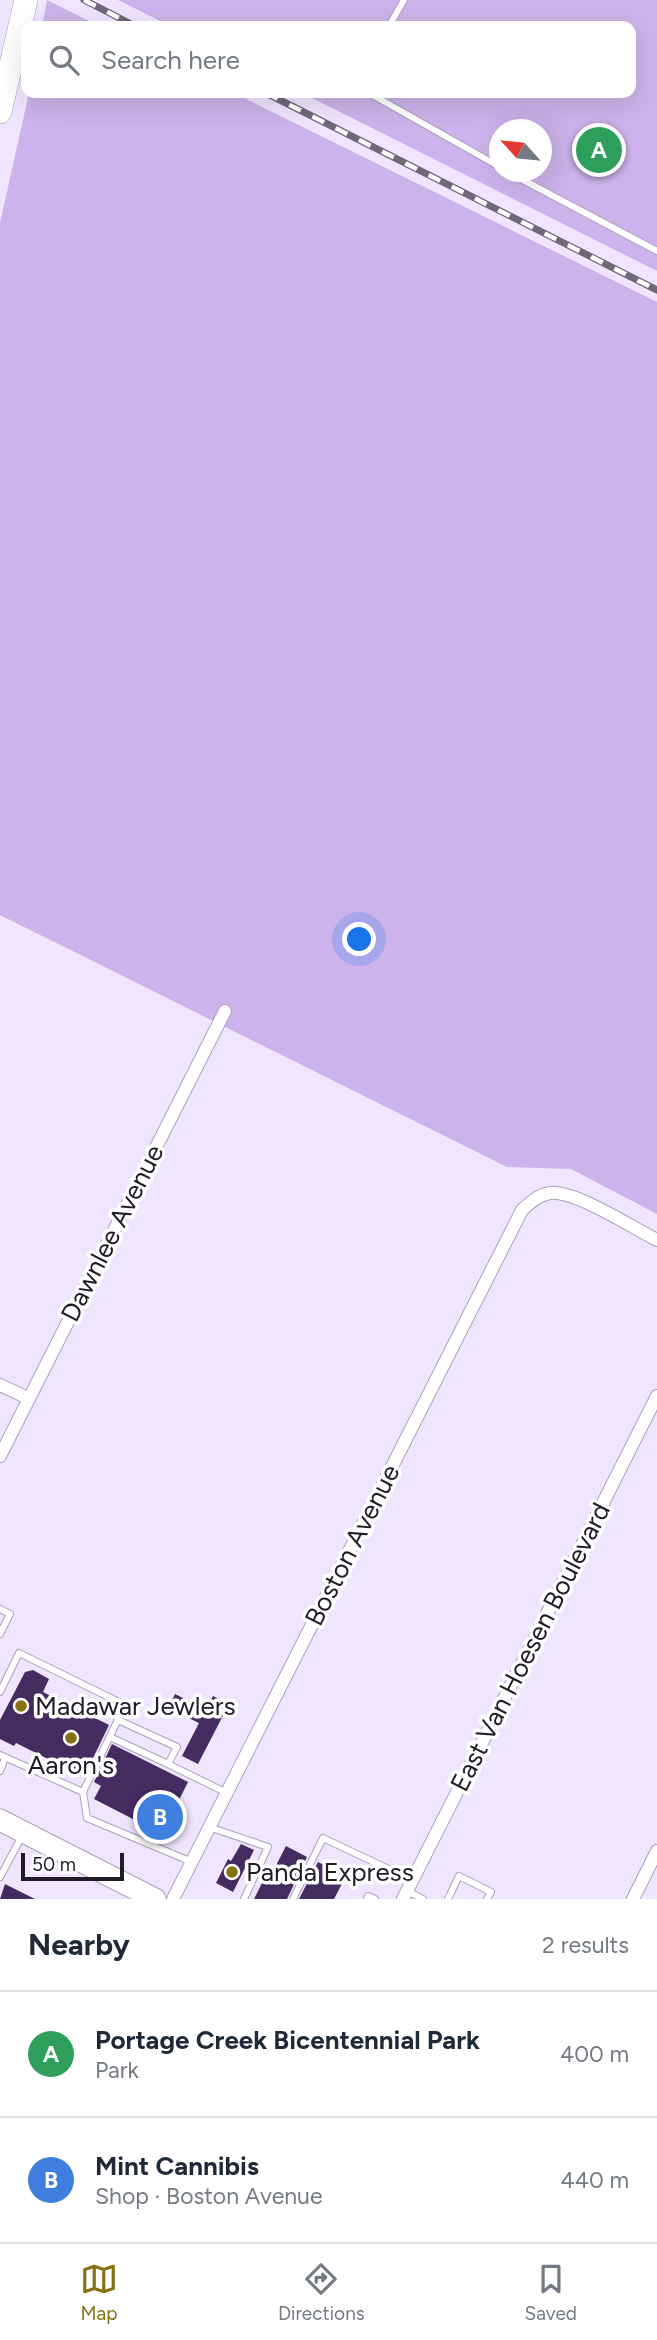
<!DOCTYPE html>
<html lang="en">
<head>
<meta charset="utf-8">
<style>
  :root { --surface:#fff; --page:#f2f2f3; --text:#1f2937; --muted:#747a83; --line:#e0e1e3; --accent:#877112 }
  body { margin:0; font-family:Figtree,sans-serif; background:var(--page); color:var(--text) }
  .compass { position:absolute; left:489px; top:119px; width:63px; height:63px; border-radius:50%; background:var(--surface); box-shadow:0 7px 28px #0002; rotate:297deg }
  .scale { position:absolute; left:21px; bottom:18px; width:103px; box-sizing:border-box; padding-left:7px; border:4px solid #201b26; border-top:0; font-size:19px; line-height:24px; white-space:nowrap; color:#201b26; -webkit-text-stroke:5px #fff; paint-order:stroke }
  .you { position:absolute; left:360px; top:940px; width:24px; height:24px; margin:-18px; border:5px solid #fff; border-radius:50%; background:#1a73e8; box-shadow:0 0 0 10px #1a73e833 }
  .badge { display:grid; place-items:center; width:46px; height:46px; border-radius:50%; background:var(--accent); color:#fff; font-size:23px; font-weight:700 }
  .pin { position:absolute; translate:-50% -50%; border:4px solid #fff; box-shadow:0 2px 7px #0006 }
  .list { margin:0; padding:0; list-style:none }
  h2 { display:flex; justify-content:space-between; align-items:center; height:91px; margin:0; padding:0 28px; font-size:30px }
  h2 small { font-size:23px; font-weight:400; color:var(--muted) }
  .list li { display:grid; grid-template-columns:46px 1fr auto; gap:21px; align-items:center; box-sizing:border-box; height:126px; padding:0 28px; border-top:2px solid var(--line) }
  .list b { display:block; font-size:26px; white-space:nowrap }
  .list p { margin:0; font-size:23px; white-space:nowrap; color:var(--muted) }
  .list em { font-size:23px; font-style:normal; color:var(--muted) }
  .icon { flex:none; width:38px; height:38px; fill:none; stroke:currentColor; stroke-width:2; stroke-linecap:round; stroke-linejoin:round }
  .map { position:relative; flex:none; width:657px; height:1899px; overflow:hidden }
  .search { position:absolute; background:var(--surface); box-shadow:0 7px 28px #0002; left:21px; right:21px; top:21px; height:77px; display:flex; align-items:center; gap:18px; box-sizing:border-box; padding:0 24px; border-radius:14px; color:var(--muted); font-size:26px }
  .sheet { height:343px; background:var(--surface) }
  nav { display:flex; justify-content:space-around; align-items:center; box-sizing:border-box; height:98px; border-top:2px solid var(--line); background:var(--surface); font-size:19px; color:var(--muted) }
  nav a { display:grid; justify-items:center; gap:4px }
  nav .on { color:var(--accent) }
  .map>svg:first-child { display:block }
  .green { fill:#ccb3eb; fill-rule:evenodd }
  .building { fill:#452c60 }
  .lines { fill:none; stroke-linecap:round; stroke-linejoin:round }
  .service-casing { stroke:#ac9fbc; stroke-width:8 }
  .minor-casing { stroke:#ac9fbc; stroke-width:14 }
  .primary-casing { stroke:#ac9fbc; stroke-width:23 }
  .motorway-casing { stroke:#ac9fbc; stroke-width:24 }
  .service { stroke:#fff; stroke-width:6 }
  .minor { stroke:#fff; stroke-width:12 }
  .primary { stroke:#fff; stroke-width:21 }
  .motorway { stroke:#fff; stroke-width:23 }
  .rail-casing { stroke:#706879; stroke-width:7 }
  .rail { stroke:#fff; stroke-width:4.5; stroke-dasharray:13; stroke-linecap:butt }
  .poi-dot { fill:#877112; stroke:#fff; stroke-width:2.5 }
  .labels { text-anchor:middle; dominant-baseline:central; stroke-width:7; stroke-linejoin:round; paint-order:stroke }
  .street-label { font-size:26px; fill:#201b26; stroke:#fff }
  .poi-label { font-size:26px; fill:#201b26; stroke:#fff; text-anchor:start }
</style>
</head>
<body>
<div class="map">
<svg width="657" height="1899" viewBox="0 0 657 1899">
  <rect width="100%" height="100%" fill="#f0e5fe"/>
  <path class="green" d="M 47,0 L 99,26 L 42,26 Z
    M 118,0 L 657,0 L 657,271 L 302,93 L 631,93 L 631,26 L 170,26 ZM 500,130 L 542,130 L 542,172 L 500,172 Z
    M 29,93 L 234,93 L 657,302 L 657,1214 L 571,1169 L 507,1167 L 0,915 L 0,223 Z"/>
  <path class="building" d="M 33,1670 L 49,1679 L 43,1692 L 109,1725 L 84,1777 L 16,1743 L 14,1746 L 0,1739 L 0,1720 L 25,1672 Z
    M 175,1694 L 206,1710 L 213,1696 L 229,1704 L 198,1764 L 182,1756 L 199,1723 L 168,1708 Z
    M 112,1744 L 188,1782 L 162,1834 L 94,1799 L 101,1786 L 94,1782 Z
    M 241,1844 L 254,1850 L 233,1892 L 216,1883 L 228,1859 L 231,1861 Z
    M 286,1846 L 307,1857 L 287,1899 L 254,1899 L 263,1881 L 267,1883 Z
    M 318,1862 L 346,1876 L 334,1899 L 299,1899 Z
    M 5,1884 L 35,1899 L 0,1899 Z"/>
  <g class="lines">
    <g class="service-casing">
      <path id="service" d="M 389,26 L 404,0
        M 369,93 L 500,167
        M 508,172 L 657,251
        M 0,1609 L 10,1614 L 0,1634
        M 0,1692 L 19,1653 L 125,1705 L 83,1792 L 0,1755
        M 118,1720 L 177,1747 L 168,1764 L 227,1793
        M 110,1737 L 168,1764
        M 0,1771 L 5,1758
        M 83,1792 L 87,1818 L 192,1862
        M 209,1827 L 268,1847 L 244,1899
        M 0,1877 L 23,1834
        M 407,1891 L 423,1899
        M 293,1899 L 323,1838 L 412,1880
        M 367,1899 L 368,1896 L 375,1899
        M 448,1899 L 459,1876 L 491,1892 L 487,1899"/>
    </g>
    <g class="minor-casing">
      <path id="minor" d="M 0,1385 L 28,1398
        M 0,1456 L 225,1011
        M 173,1899 L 522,1210 C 531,1202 538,1195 550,1193 C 575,1190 633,1228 657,1240
        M 403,1899 L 657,1396
        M 633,1899 L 657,1851"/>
    </g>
    <g class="primary-casing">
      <path id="primary" d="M 0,1820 L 155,1899"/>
    </g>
    <g class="motorway-casing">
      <path id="motorway" d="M 0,112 L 26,0"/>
    </g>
    <use href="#service" class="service"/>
    <use href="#minor" class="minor"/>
    <use href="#primary" class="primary"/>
    <use href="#motorway" class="motorway"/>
    <g class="rail-casing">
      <path id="rail" d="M 84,0 L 135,26
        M 266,93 L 657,290"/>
    </g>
    <use href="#rail" class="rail"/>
  </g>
  <g class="poi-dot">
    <circle cx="21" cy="1706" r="7"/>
    <circle cx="71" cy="1738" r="7"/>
    <circle cx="232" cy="1872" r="7"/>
  </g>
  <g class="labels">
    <g class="street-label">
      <text transform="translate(112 1233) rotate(-63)">Dawnlee Avenue</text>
      <text transform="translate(352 1545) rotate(-63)">Boston Avenue</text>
      <text transform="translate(530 1647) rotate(-63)">East Van Hoesen Boulevard</text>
    </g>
    <g class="poi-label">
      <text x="35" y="1706">Madawar Jewlers</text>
      <text x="71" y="1765" text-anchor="middle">Aaron's</text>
      <text x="246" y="1872">Panda Express</text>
    </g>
  </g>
</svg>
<svg class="compass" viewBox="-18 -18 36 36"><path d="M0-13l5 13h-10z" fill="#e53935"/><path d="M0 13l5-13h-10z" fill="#747a83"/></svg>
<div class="scale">50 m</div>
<div class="you"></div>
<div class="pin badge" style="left:599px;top:150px;background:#2e9e5b">A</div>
<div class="pin badge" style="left:160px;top:1817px;background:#3f7fe0">B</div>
<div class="search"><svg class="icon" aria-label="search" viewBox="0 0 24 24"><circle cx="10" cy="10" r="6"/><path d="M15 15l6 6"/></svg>Search here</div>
</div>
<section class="sheet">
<h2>Nearby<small>2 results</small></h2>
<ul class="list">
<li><span class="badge" style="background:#2e9e5b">A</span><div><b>Portage Creek Bicentennial Park</b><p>Park</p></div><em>400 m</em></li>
<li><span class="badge" style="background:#3f7fe0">B</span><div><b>Mint Cannibis</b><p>Shop · Boston Avenue</p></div><em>440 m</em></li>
</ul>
</section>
<nav>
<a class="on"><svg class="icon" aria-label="map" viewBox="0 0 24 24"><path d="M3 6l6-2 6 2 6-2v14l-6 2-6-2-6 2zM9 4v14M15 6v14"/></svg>Map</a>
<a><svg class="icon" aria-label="directions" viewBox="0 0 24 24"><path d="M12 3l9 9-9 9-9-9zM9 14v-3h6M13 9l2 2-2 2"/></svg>Directions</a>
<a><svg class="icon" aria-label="saved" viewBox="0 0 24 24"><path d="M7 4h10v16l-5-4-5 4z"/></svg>Saved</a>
</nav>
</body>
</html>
